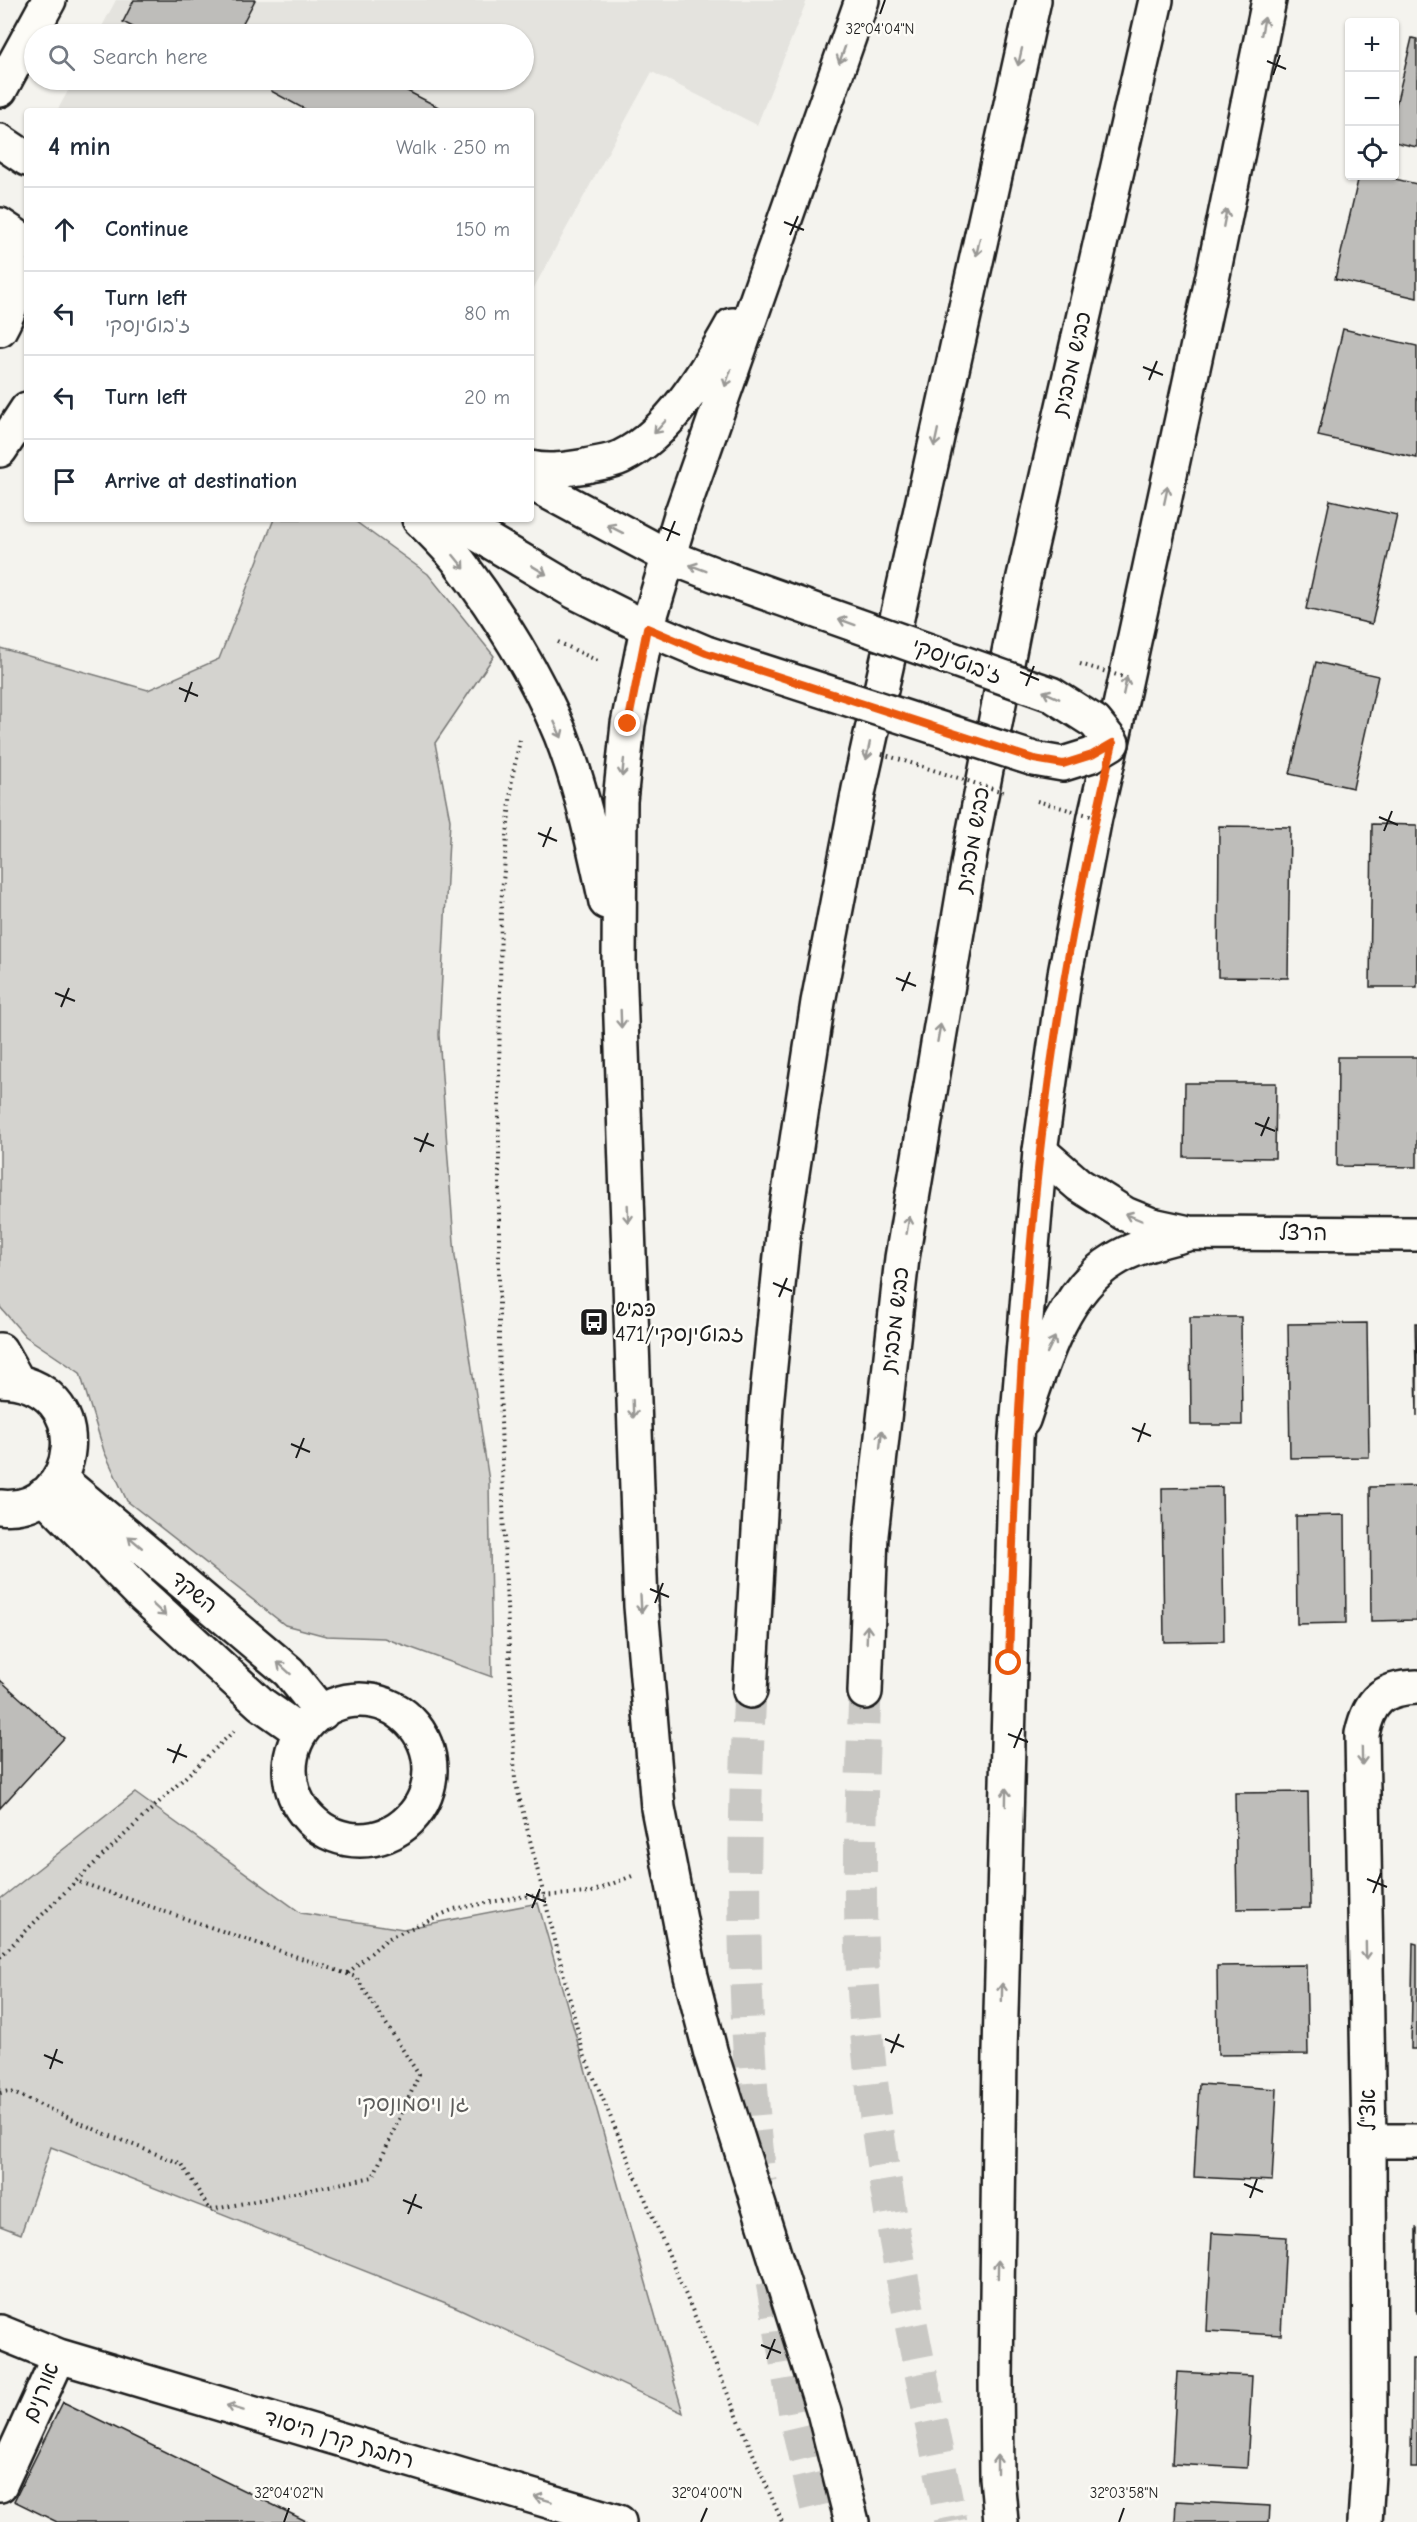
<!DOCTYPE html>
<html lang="en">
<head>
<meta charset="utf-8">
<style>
  :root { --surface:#fff; --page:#f2f2f3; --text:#1f2937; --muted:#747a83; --line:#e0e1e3 }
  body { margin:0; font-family:"Comic Neue","Playpen Sans Hebrew",sans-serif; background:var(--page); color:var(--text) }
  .controls { position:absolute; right:18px; top:18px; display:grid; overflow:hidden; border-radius:6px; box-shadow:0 2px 4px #0004 }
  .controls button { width:54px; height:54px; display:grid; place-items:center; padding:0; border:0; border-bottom:2px solid var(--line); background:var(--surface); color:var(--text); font:30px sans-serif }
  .stop { position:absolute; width:18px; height:18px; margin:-14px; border:4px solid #ea580c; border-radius:50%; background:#fff }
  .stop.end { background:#ea580c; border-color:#fff; box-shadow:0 2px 6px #0008 }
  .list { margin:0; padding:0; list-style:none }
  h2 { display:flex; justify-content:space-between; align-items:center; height:78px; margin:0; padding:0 24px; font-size:26px }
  h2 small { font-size:20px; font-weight:400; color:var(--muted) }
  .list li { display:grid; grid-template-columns:39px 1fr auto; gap:18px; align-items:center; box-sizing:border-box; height:84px; padding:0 24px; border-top:2px solid var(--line) }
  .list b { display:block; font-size:22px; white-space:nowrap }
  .list p { margin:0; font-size:20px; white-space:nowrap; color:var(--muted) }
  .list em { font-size:20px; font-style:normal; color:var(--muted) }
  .icon { flex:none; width:33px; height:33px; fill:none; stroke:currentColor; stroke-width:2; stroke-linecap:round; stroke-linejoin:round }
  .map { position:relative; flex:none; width:1417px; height:2522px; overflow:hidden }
  .search { position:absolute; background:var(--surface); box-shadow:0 2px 4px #0004; left:24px; top:24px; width:510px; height:66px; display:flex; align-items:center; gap:15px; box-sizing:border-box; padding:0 21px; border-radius:33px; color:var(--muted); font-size:22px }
  .panel { position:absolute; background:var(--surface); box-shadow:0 2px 4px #0004; left:24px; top:108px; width:510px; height:414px; border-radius:6px }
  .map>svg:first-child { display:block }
  .built { fill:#e4e3de }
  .green { fill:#d4d3cf; stroke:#787876; stroke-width:1.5 }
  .building { fill:#bebdba; stroke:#1c1c1c; stroke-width:1.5 }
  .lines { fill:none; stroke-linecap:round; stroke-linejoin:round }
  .motorway-tunnel { stroke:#c9c8c4; stroke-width:33; stroke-dasharray:33 16; stroke-linecap:butt }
  .minor-casing { stroke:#1c1c1c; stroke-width:38 }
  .tertiary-casing { stroke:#1c1c1c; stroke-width:38 }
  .secondary-casing { stroke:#1c1c1c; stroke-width:38 }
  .motorway-casing { stroke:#1c1c1c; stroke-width:38 }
  .path { stroke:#1c1c1c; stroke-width:4; stroke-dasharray:1.5 4.5; stroke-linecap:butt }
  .minor { stroke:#fdfcf7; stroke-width:33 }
  .tertiary { stroke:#fdfcf7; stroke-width:33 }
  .secondary { stroke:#fdfcf7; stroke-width:33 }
  .motorway { stroke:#fdfcf7; stroke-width:33 }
  .tertiary-bridge-casing { stroke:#1c1c1c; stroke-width:38; stroke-linecap:butt }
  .path-bridge { stroke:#1c1c1c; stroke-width:4; stroke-dasharray:1.5 4.5; stroke-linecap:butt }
  .tertiary-bridge { stroke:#fdfcf7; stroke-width:33 }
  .oneway { stroke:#989794 }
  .route { stroke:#ea580c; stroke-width:8 }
  .ticks { fill:none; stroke:#1c1c1c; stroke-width:2 }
  .labels { text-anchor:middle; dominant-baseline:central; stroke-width:5; stroke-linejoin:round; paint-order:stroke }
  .street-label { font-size:22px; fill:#1c1c1c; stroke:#fdfcf7 }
  .poi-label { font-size:22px; fill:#1c1c1c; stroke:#fdfcf7; text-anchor:start }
  .park-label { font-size:22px; fill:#5c5c5b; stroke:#fdfcf7 }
  .ticks-label { font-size:15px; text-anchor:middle; fill:#1c1c1c; stroke:#fdfcf7; stroke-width:5; stroke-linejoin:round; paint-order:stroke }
</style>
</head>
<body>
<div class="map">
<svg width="1417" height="2522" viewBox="0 0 1417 2522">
  <rect width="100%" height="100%" fill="#f4f3ee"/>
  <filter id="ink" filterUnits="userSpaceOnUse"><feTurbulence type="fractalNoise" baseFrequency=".0167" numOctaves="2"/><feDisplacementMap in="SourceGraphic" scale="12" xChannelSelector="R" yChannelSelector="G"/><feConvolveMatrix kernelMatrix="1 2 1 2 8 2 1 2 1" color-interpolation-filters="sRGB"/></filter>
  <g filter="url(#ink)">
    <path class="built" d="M 116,0 L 807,0 L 757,125 L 652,72 L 531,293 L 531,111 L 57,111 L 74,80 L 524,80 L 524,34 L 98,34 Z"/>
    <path class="green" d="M 274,519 L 352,519 L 428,574 L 494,656 L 435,743 L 450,820 L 439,1035 L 455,1256 L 489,1481 L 492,1677 L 384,1638 L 326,1636 L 285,1625 L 127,1501 L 104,1451 L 80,1373 L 25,1336 L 0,1307 L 0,648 L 148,690 L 219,659 Z
      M 135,1793 L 301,1913 L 403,1929 L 538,1903 L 683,2413 L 456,2307 L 51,2147 L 21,2234 L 0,2226 L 0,1899 Z"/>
    <path class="building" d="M 134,0 L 255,0 L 237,34 L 146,34 L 123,22 Z
      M 1412,38 L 1417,39 L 1417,147 L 1394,142 L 1394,113 Z
      M 277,80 L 386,80 L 446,111 L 308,111 L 271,91 Z
      M 1359,176 L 1382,176 L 1417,184 L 1417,298 L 1335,279 Z
      M 1343,329 L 1417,346 L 1417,458 L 1318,436 Z
      M 1330,500 L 1397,515 L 1372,624 L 1306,609 Z
      M 1316,662 L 1378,676 L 1353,788 L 1290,774 Z
      M 1372,824 L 1417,825 L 1417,987 L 1370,987 Z
      M 1219,826 L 1290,827 L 1288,978 L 1218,977 Z
      M 1338,1057 L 1417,1057 L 1417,1167 L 1337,1166 Z
      M 1185,1083 L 1276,1083 L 1275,1158 L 1184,1157 Z
      M 1190,1317 L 1241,1317 L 1242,1425 L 1191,1425 Z
      M 1367,1323 L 1369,1457 L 1290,1458 L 1288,1324 Z
      M 1415,1323 L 1417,1323 L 1417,1416 Z
      M 1417,1486 L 1417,1620 L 1371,1621 L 1370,1487 Z
      M 1222,1487 L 1224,1641 L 1164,1642 L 1162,1488 Z
      M 1345,1515 L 1346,1623 L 1297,1624 L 1296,1516 Z
      M 0,1680 L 64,1738 L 0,1808 Z
      M 1308,1792 L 1310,1908 L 1237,1909 L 1235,1793 Z
      M 1413,1943 L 1417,1944 L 1417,2049 L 1411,2049 Z
      M 1306,1965 L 1308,2054 L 1218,2055 L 1217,1966 Z
      M 1199,2084 L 1277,2089 L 1272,2181 L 1194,2177 Z
      M 1416,2228 L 1417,2228 L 1417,2313 L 1416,2313 Z
      M 1212,2233 L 1286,2237 L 1281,2335 L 1207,2331 Z
      M 1412,2359 L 1417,2359 L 1417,2468 L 1411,2468 Z
      M 1177,2372 L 1252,2376 L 1247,2468 L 1172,2464 Z
      M 63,2402 L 308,2522 L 57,2522 L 14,2501 Z
      M 1176,2501 L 1270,2506 L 1269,2522 L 1175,2522 Z"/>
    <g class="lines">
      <path class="motorway-tunnel" d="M 750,1691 C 742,1855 741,2020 761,2183
        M 865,1692 C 861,1799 857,1906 865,2013 C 878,2185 918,2354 951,2522
        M 772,2282 L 797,2425 L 820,2522"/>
      <g class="minor-casing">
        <path id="minor" d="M 0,90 L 49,0
          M 0,241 C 20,272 17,299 0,329
          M 0,450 L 27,409
          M 0,1350 L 17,1380
          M 0,1380 C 101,1383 81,1516 0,1507
          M 59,1478 L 289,1672 L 322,1713
          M 43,1495 L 141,1594 L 261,1704 L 301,1732
          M290 1770a70 70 0 1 1 140 0a70 70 0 1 1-140 0Z
          M 1369,2141 L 1417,2141
          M 0,2332 L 59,2356 L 0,2485
          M 59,2356 L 619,2522
          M 1365,2522 L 1370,2443 L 1369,2141 L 1362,1734 C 1369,1701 1382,1688 1417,1687"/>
      </g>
      <g class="tertiary-casing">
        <path id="tertiary" d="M 0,141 L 27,159
          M 0,225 L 27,243
          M 531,483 L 667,556 L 729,580
          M 452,519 L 575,592 L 647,628 L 706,653
          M 1040,1151 L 1079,1185 L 1125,1214 L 1152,1225 L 1189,1233 L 1417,1234
          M 1023,1420 C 1041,1367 1062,1291 1114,1260 C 1136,1246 1162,1241 1187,1234"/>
      </g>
      <g class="secondary-casing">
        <path id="secondary" d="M 531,468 C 549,472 567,469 586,466 C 597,463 611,462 621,457 C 669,434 707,370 732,325
          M 419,519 C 433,533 448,547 460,563 C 498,613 537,676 561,735 C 582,789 594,846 606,902
          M 852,2522 L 824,2412 L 711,2054 L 691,1976 L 658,1808 L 641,1606 L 619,961 L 620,801 L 628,724 L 647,628 L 681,515 L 862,0
          M 1001,2522 L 997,2477 L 996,2379 L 1000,2051 L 1016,1439 L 1040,1151 L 1065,974 L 1095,817 L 1112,743"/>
      </g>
      <g class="motorway-casing">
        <path id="motorway" d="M 1112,743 L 1213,275 L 1269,0
          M 750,1691 L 766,1406 L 784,1226 L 818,1002 L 859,789 L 1034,0
          M 865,1692 L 871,1535 L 902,1258 L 973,836 L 1023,581 L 1156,0"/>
      </g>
      <path class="path" d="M 558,642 L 600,662
        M 520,740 L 512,778 L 501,905 L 499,1083 L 499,1339 L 504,1540 L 515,1780 L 583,2052 L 782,2522
        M 0,1957 L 76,1881
        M 348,1973 L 387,1939 L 454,1909 L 518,1897 L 589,1893 L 632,1876
        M 0,2093 L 9,2091 L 103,2133 L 182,2164 L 210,2210 L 373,2177 L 419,2075 L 356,1977 L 76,1881 L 235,1730"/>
      <use href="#minor" class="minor"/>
      <use href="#tertiary" class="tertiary"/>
      <use href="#secondary" class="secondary"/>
      <use href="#motorway" class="motorway"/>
      <g class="tertiary-bridge-casing">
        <path id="tertiary-bridge" d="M 706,653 L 1034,759 L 1063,764 L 1092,755 L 1112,743 L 1095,722 L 1051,694 L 729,580"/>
      </g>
      <path class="path-bridge" d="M 1080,664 L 1127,678
        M 882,754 L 1006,793
        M 1037,801 L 1095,817"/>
      <use href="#tertiary-bridge" class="tertiary-bridge"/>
    </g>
    <defs><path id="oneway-shaft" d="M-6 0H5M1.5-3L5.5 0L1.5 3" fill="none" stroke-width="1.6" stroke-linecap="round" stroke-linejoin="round" transform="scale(1.5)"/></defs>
    <g class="oneway">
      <use href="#oneway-shaft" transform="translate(1263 26) rotate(-79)"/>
      <use href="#oneway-shaft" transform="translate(842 55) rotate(110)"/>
      <use href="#oneway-shaft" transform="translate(1020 57) rotate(103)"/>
      <use href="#oneway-shaft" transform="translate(1225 218) rotate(-79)"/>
      <use href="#oneway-shaft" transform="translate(978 247) rotate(102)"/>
      <use href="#oneway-shaft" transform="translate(728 378) rotate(109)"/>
      <use href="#oneway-shaft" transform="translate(660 427) rotate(132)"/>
      <use href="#oneway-shaft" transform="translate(936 438) rotate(102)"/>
      <use href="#oneway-shaft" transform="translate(1166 495) rotate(-78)"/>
      <use href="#oneway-shaft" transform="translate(615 529) rotate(-153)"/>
      <use href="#oneway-shaft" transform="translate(459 562) rotate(51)"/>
      <use href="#oneway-shaft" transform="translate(698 568) rotate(-159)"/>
      <use href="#oneway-shaft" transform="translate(539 570) rotate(31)"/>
      <use href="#oneway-shaft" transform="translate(847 622) rotate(-160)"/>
      <use href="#oneway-shaft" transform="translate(1125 686) rotate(-78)"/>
      <use href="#oneway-shaft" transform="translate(1051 695) rotate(-156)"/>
      <use href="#oneway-shaft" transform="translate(558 730) rotate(66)"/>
      <use href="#oneway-shaft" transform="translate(868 751) rotate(102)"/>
      <use href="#oneway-shaft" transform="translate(623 768) rotate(96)"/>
      <use href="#oneway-shaft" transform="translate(621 1019) rotate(88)"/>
      <use href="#oneway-shaft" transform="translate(939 1033) rotate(-80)"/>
      <use href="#oneway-shaft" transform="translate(628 1214) rotate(88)"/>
      <use href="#oneway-shaft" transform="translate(1133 1217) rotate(-157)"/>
      <use href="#oneway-shaft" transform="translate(908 1225) rotate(-81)"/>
      <use href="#oneway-shaft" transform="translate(1051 1345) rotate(-64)"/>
      <use href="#oneway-shaft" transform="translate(633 1409) rotate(88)"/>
      <use href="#oneway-shaft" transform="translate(881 1439) rotate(-84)"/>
      <use href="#oneway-shaft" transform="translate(135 1542) rotate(-140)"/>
      <use href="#oneway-shaft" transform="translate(641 1604) rotate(87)"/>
      <use href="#oneway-shaft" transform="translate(159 1610) rotate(43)"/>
      <use href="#oneway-shaft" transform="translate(867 1634) rotate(-88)"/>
      <use href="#oneway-shaft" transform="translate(284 1668) rotate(-138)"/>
      <use href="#oneway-shaft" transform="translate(1362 1756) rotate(89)"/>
      <use href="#oneway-shaft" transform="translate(1006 1797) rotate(-89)"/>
      <use href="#oneway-shaft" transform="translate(1366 1951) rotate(89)"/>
      <use href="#oneway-shaft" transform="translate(1002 1992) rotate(-89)"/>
      <use href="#oneway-shaft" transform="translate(998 2269) rotate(-89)"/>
      <use href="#oneway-shaft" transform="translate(235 2408) rotate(-163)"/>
      <use href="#oneway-shaft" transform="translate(997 2464) rotate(-90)"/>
      <use href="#oneway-shaft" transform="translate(543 2499) rotate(-163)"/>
    </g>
  </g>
  <g class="lines" filter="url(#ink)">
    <path class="route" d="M 628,724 L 647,628 L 706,653 L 1034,759 L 1063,764 L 1092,755 L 1113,743 C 1081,878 1055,1014 1040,1151 C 1021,1321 1014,1492 1009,1663"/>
  </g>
  <path class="ticks" d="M 880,14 L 885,0M 1267,61 L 1286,69M 1273,75 L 1280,55M 784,222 L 804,230M 790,235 L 798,216M 1143,367 L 1163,375M 1149,380 L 1157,361M 661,527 L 680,535M 667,541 L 675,521M 1020,672 L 1039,680M 1026,686 L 1034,666M 179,688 L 198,696M 185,702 L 192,682M 1379,817 L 1398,825M 1384,831 L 1392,811M 538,833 L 557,841M 543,847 L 551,827M 896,978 L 916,986M 902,991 L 910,972M 55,993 L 75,1001M 61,1007 L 69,988M 1255,1123 L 1275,1131M 1261,1136 L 1269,1117M 414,1138 L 434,1146M 420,1152 L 428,1133M 773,1283 L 792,1291M 779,1297 L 787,1278M 1132,1428 L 1151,1436M 1138,1442 L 1145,1423M 291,1444 L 310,1452M 296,1458 L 304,1438M 650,1589 L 669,1597M 655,1603 L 663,1583M 1008,1734 L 1028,1742M 1014,1748 L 1022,1728M 167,1749 L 187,1757M 173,1763 L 181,1744M 1367,1879 L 1387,1887M 1373,1893 L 1381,1873M 526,1894 L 546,1902M 532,1908 L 540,1889M 885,2039 L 904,2047M 891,2053 L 899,2034M 44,2055 L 63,2063M 50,2069 L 57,2049M 1244,2184 L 1263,2192M 1250,2198 L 1257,2179M 403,2200 L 422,2208M 408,2214 L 416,2194M 761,2345 L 781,2353M 767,2359 L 775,2339M 284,2522 L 289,2508M 701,2522 L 707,2508M 1119,2522 L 1124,2508"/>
  <defs>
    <g id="bus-square" transform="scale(1.5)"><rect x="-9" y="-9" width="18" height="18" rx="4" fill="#1c1c1c" stroke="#fdfcf7"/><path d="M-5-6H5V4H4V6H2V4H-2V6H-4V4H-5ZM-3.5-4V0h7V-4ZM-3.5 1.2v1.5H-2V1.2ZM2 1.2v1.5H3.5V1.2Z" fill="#fff"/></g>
  </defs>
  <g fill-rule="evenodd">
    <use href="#bus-square" x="594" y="1322"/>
  </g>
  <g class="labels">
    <g class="street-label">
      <text transform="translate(1072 364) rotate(-77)">כביש מכבית</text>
      <text transform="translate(957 661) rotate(20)">ז'בוטינסקי</text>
      <text transform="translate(973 840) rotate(-80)">כביש מכבית</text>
      <text x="1303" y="1233">הרצל</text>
      <text transform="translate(895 1320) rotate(-83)">כביש מכבית</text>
      <text transform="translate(194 1592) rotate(40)">השקד</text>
      <text transform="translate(1368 2110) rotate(-91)">אצ"ל</text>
      <text transform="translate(41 2392) rotate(-68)">אורנים</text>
      <text transform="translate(339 2439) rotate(17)">רחבת קרן היסוד</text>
    </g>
    <g class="poi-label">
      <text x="615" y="1309">כביש<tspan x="615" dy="25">471/זבוטינסקי</tspan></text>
    </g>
    <g class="park-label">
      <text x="413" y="2104">גן ויסמונסקי</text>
    </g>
  </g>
  <g class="ticks-label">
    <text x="880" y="34">32°04'04"N</text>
    <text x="289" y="2498">32°04'02"N</text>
    <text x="707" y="2498">32°04'00"N</text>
    <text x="1124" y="2498">32°03'58"N</text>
  </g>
</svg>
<div class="controls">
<button>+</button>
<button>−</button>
<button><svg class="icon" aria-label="locate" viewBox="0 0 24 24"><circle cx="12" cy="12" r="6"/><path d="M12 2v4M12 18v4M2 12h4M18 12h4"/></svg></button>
</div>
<div class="stop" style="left:1009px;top:1663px"></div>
<div class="stop end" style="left:628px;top:724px"></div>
<div class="search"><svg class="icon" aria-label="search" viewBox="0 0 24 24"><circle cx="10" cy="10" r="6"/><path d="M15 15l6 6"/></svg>Search here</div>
<section class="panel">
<h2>4 min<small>Walk · 250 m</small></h2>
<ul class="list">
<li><svg class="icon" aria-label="ahead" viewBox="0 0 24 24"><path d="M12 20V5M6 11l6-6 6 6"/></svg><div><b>Continue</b></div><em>150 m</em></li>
<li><svg class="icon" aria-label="left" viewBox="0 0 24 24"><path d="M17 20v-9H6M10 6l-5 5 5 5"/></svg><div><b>Turn left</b><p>ז'בוטינסקי</p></div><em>80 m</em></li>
<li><svg class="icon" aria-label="left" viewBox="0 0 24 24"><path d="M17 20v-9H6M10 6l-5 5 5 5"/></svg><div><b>Turn left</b></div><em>20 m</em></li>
<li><svg class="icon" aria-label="arrive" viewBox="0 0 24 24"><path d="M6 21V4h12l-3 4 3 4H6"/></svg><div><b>Arrive at destination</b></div></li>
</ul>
</section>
</div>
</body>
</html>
